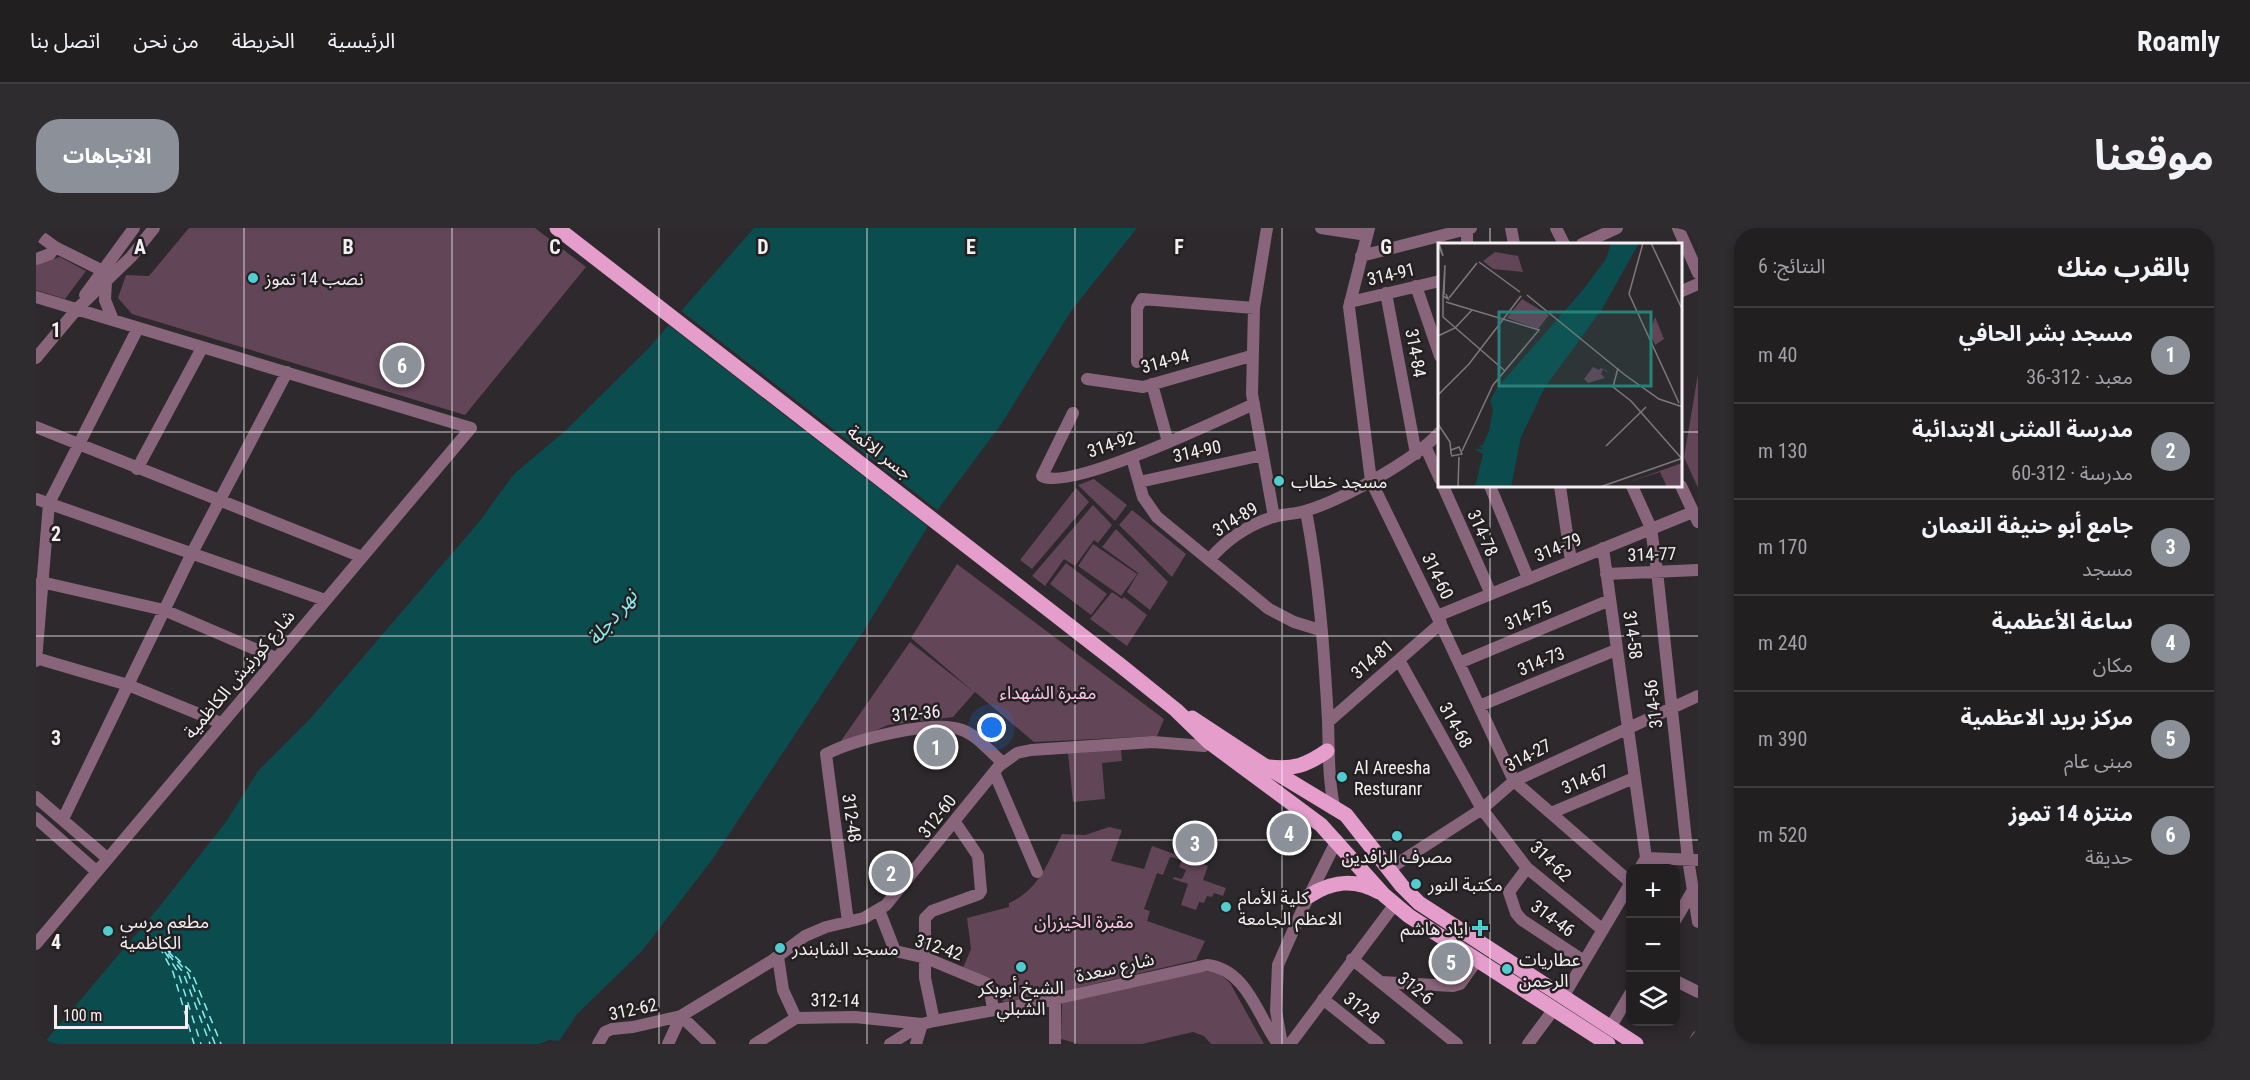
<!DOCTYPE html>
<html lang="ar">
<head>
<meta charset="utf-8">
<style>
  :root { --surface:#221f21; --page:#2e2c2e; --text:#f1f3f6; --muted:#a2a2a5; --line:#3f3d3f; --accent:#8c9099 }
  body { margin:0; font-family:"Roboto Condensed","Noto Sans Arabic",sans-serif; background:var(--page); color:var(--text); direction:rtl }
  .controls { position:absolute; right:18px; bottom:18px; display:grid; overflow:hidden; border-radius:12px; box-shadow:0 3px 9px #0003 }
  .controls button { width:54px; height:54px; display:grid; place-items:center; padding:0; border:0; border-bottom:2px solid var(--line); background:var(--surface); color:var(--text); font:30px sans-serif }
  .scale { position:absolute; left:18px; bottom:15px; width:134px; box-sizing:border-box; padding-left:6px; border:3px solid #f4f0f2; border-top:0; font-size:16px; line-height:21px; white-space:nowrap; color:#f4f0f2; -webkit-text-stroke:4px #242022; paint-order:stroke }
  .you { position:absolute; left:956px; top:500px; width:21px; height:21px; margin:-15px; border:4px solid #fff; border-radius:50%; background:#1a73e8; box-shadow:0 0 0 9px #1a73e833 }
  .badge { display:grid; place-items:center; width:39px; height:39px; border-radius:50%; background:var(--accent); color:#fff; font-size:20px; font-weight:700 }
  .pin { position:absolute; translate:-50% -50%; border:3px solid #fff; box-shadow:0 2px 6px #0006 }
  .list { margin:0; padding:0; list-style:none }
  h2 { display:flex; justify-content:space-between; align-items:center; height:78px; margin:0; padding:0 24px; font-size:26px }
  h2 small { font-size:20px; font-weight:400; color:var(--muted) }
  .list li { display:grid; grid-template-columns:39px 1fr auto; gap:18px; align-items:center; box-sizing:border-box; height:96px; padding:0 24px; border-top:2px solid var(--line) }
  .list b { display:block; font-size:22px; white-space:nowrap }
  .list p { margin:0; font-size:20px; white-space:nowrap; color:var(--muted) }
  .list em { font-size:20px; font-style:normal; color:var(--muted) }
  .icon { flex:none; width:33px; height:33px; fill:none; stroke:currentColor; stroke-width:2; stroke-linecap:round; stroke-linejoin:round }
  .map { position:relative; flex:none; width:1662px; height:816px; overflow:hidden; direction:ltr; border-radius:24px }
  header { display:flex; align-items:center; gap:36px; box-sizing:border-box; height:84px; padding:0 30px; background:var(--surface); border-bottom:2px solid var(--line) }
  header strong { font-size:28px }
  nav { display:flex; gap:33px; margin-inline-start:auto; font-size:21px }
  .intro { display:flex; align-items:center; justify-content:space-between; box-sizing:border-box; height:144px; padding:0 36px }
  h1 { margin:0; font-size:42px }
  .button { padding:15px 27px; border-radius:24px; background:var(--accent); color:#fff; font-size:21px; font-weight:700 }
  main { display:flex; gap:36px; padding:0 36px }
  aside { flex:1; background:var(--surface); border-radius:24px; box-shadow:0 3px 9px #0003 }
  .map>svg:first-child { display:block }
  .green { fill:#624557 }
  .water { fill:#0b4d4f }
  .pier { fill:#2e292c }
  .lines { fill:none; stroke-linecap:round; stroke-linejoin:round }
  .ferry { stroke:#8cecef; stroke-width:1.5; stroke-dasharray:8 6; stroke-linecap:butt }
  .minor { stroke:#88657b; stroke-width:12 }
  .major { stroke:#e59ecc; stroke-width:15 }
  .grid { fill:none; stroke:#f4f0f2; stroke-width:1.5; stroke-opacity:0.55 }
  .poi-dot { fill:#51ccd1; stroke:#242022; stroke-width:2 }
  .labels { text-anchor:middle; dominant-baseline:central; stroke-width:5; stroke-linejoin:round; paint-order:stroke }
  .street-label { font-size:18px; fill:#f4f0f2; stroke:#242022 }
  .poi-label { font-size:18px; fill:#f4f0f2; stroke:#242022; text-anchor:start }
  .park-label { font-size:18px; fill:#fdc8e9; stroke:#242022 }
  .water-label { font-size:20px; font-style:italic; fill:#8cecef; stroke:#242022 }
  .inset-river { fill:none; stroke:#0b4d4f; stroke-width:3 }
  .inset-road { fill:none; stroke:#7d797b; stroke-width:1.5 }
  .view { fill:#26827b; fill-opacity:0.15; stroke:#26827b; stroke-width:3 }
  .inset-edge { fill:none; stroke:#f4f0f2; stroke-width:3 }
  .grid-label { font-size:20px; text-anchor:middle; font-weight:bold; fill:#f4f0f2; stroke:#242022; stroke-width:5; stroke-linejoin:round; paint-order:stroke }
</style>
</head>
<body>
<header>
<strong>Roamly</strong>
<nav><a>الرئيسية</a><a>الخريطة</a><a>من نحن</a><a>اتصل بنا</a></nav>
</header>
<div class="intro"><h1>موقعنا</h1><a class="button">الاتجاهات</a></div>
<main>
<aside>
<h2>بالقرب منك<small>النتائج: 6</small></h2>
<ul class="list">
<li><span class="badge">1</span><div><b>مسجد بشر الحافي</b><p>معبد · 312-36</p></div><em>40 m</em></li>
<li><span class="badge">2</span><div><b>مدرسة المثنى الابتدائية</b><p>مدرسة · 312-60</p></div><em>130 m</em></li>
<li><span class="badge">3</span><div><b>جامع أبو حنيفة النعمان</b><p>مسجد</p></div><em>170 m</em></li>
<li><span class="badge">4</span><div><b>ساعة الأعظمية</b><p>مكان</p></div><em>240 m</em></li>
<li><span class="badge">5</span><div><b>مركز بريد الاعظمية</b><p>مبنى عام</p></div><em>390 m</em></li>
<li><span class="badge">6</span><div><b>منتزه 14 تموز</b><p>حديقة</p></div><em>520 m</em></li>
</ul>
</aside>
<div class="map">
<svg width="1662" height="816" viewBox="0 0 1662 816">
  <rect width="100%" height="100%" fill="#2e292c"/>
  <path class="green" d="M 153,0 L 499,0 L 550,39 L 429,187 L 96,86 L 82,70 L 90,47 L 113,48 Z
    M 24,29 L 50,43 L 29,71 L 0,62 L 0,36 Z
    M 1662,146 L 1662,260 L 1648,229 Z
    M 1058,251 L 1091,277 L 1079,293 L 1042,257 Z
    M 1040,260 L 1053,274 L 996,341 L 984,332 Z
    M 1057,277 L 1076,297 L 1062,315 L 1058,312 L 1039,338 L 1028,331 L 1009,358 L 996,348 Z
    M 1096,282 L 1150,326 L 1136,349 L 1083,297 Z
    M 1080,301 L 1132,354 L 1114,382 L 1091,364 L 1102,345 L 1066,319 Z
    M 1057,316 L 1101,346 L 1085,368 L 1042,338 Z
    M 1030,335 L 1071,366 L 1055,387 L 1014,356 Z
    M 921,336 L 1128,491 L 1121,508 L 998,514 L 939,464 L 917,489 L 852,497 L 800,520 L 874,414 L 938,464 L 875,410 Z
    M 1076,364 L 1086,371 L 1088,369 L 1111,387 L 1091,418 L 1054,391 Z
    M 1085,521 L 1086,533 L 1066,535 L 1069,571 L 1037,574 L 1032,525 Z
    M 1073,599 L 1086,602 L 1075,633 L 1108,641 L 1116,618 L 1172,638 L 1167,652 L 1190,660 L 1187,668 L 1178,665 L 1176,669 L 1171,668 L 1168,675 L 1163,674 L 1160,682 L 1145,677 L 1152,656 L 1137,651 L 1138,649 L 1146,651 L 1150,642 L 1143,639 L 1146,632 L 1134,629 L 1127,647 L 1121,645 L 1108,681 L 1114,683 L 1111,693 L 1169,713 L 1160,732 L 1019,765 L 968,774 L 963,770 L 961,755 L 927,740 L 935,721 L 931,690 L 973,679 L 973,675 C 1003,662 1013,633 1026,606 L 1049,607 Z
    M 1165,743 L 1183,745 L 1194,755 L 1228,816 L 1175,816 L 1168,808 L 1157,804 L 1106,816 L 1043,816 L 1025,811 L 1026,775 Z"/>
  <path class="water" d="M 718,0 L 1101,0 L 1035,83 L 966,195 L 905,277 L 827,404 L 675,633 L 606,723 L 541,786 L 523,813 L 513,812 L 503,816 L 7,816 L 124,678 L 190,594 L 222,543 L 273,492 L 443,294 L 478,246 L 528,204 L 611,122 Z"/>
  <path class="pier" d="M 644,82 L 904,284 L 894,300 L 631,96 Z"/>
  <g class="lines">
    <path class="ferry" d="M 119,709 L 156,745 L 185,816
      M 121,712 L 142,744 L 165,816
      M 123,715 L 147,744 L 174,816
      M 123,718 L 137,744 L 158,816
      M 132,723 L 152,745 L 179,816"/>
    <path class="minor" d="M 1231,0 L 1218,80 L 1216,166 L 1238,289
      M 1285,0 L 1331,7
      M 1333,0 L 1313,79 L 1335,253 L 1401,388 L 1478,553 L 1594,654
      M 1475,0 L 1478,16
      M 1520,0 L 1528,16
      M 1642,0 L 1662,45
      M 1431,1 L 1431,16
      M 0,5 L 19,19 L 65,42
      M 1546,16 L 1581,0
      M 1325,28 L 1435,0
      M 0,31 L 14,26 L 19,19
      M 70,54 L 69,72 L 77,92
      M 1380,58 L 1404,128
      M 1646,63 L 1662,56
      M 1350,65 L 1380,226
      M 49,67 L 98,0
      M 0,69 L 435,200 L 0,716
      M 1314,74 L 1404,53
      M 0,130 L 41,81 L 95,29 L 118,0
      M 1101,134 L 1101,80 L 1106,71 L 1218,80
      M 1051,151 L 1107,159 L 1215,128
      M 1116,156 L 1132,214
      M 1037,185 L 1006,248 C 1033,264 1185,191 1218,176
      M 0,199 L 326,329
      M 1390,220 L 1404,251
      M 1096,230 L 1107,269 L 1121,289 L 1233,381 L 1258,394 L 1284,402
      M 101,241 L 166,120
      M 1103,254 L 1227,227
      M 1407,258 L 1455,366
      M 1454,258 L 1492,350
      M 1524,258 L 1535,333
      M 1596,258 L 1615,300 L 1621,343 L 1652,631 L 1662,694
      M 1645,258 L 1662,294
      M 0,271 L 289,372
      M 1270,283 C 1283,351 1288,422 1292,492 C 1293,522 1292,549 1298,578
      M 1567,320 L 1610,630 L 1604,640
      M 1173,332 C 1190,312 1212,297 1237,289 C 1248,286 1259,286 1269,283 C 1306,272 1379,232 1404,204
      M 1570,346 L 1662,342
      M 5,354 L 128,382 L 240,430
      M 1401,388 L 1657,284
      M 0,430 L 92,457 L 185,495
      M 1363,432 L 1446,581 L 1491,640 L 1567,702
      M 0,433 L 13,275 L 102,100
      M 1423,435 L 1574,372
      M 1443,478 L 1580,422
      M 1292,494 L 1405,395
      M 958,544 L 1001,644
      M 0,569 L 71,630
      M 1515,585 L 1598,550
      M 0,590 L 60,643
      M 27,591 L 156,325 L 251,144
      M 1610,630 L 1662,632
      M 1491,640 L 1473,664 L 1480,685 L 1486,692 L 1548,733
      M 1353,641 L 1446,581 L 1478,553 L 1662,468
      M 843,682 L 859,723 L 890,730 L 950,755 L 954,762 L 957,782
      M 1640,691 L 1657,662
      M 812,694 L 790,526 C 818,512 896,491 926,502 C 941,507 954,524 966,534
      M 742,729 L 747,762 L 760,790
      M 1316,731 L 1421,816
      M 1640,753 L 1662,764
      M 1345,754 L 1417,758 L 1424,756 L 1442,731
      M 1527,769 L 1594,656
      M 1019,771 L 1019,816
      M 1287,771 L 1343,816
      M 898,793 L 889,750 L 889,690 L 896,683 L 943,666 L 945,663 L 942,628 L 919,594
      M 1574,800 L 1594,766
      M 562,816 L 569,804 L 576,801 L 597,799 L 645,788 L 674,816
      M 632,816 L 645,788 L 734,734 L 769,708 L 790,699 L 828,690 L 850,677 L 963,538 L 981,525 L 995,522 L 1117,514 L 1168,518 L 1173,514
      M 719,816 L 760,790 L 819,789 L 886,796
      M 854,816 L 886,796 L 898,793 L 1019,771 L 1171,737 C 1211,741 1222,789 1242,816
      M 880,816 L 886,796
      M 1246,816 L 1240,783 L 1242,737 L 1268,678 L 1301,612
      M 1254,816 L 1359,676
      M 1492,816 L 1518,781
      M 1657,816 L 1662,808"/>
    <path class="major" d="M 521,0 L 1084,437 L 1140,482 L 1173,514 L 1285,597 L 1348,667 L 1373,688 L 1572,816
      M 1156,490 L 1229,538 L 1310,587 L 1366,658 L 1383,675 L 1600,816
      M 1233,539 C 1257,542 1271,537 1291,523
      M 1273,668 C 1296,653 1318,650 1343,664"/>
  </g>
  <path class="grid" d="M 208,0 L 208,816M 416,0 L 416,816M 623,0 L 623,816M 831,0 L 831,816M 1039,0 L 1039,816M 1246,0 L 1246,816M 1454,0 L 1454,16M 0,204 L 1404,204M 1646,204 L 1662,204M 1454,258 L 1454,816M 0,408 L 1662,408M 0,612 L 1662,612"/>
  <g class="poi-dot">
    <circle cx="217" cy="50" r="6"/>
    <circle cx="1243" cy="253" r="6"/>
    <circle cx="1306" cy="549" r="6"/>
    <circle cx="1361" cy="608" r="6"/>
    <circle cx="1380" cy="656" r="6"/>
    <circle cx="1190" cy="679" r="6"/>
    <path d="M1441 691h6v6h6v6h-6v6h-6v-6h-6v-6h6z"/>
    <circle cx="72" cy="703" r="6"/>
    <circle cx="744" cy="720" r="6"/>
    <circle cx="985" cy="739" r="6"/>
    <circle cx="1471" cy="741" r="6"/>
  </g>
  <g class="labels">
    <g class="street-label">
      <text transform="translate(1355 46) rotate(-13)">314-91</text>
      <text transform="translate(1380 125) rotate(80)">314-84</text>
      <text transform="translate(1129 133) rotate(-15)">314-94</text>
      <text transform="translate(1075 216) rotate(-18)">314-92</text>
      <text transform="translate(1161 223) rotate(-12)">314-90</text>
      <text transform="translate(844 224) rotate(38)">جسر الائمة</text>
      <text transform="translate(1199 291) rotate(-31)">314-89</text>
      <text transform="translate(1447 305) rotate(66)">314-78</text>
      <text transform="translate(1522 319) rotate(-22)">314-79</text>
      <text transform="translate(1616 326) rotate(-2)">314-77</text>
      <text transform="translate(1402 348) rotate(64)">314-60</text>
      <text transform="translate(1492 387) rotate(-23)">314-75</text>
      <text transform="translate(1597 407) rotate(82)">314-58</text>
      <text transform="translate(1336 431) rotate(-41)">314-81</text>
      <text transform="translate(1505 433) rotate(-22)">314-73</text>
      <text transform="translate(203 446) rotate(-50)">شارع كورنيش الكاظمية</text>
      <text transform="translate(1617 476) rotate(-97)">314-56</text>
      <text transform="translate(880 485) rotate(-5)">312-36</text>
      <text transform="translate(1420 497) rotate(61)">314-68</text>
      <text transform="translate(1492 527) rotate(-28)">314-27</text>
      <text transform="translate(1549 551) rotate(-23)">314-67</text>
      <text transform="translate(901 588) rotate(-52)">312-60</text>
      <text transform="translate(816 590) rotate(82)">312-48</text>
      <text transform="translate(1515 633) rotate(44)">314-62</text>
      <text transform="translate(1517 690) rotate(36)">314-46</text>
      <text transform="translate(903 719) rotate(18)">312-42</text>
      <text transform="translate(1079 739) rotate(-13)">شارع سعدة</text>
      <text transform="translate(1380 760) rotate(39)">312-6</text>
      <text transform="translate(799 772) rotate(1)">312-14</text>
      <text transform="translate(1326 780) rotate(38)">312-8</text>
      <text transform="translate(597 781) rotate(-12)">312-62</text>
    </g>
    <g class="poi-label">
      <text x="229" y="50">نصب 14 تموز</text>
      <text x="1255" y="253">مسجد خطاب</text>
      <text x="1318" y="539">Al Areesha<tspan x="1318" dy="21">Resturanr</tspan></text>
      <text x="1361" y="628" text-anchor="middle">مصرف الرافدين</text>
      <text x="1392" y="656">مكتبة النور</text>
      <text x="1202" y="669">كلية الأمام<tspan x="1202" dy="21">الاعظم الجامعة</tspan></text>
      <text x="84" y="693">مطعم مرسى<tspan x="84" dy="21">الكاظمية</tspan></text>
      <text x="1432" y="700" text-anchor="end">اياد هاشم</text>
      <text x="756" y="720">مسجد الشابندر</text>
      <text x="1483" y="731">عطاريات<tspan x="1483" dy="21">الرحمن</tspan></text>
      <text x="985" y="759" text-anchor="middle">الشيخ أبوبكر<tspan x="985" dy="21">الشبلي</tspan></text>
    </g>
    <g class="park-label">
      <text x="1012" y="464">مقبرة الشهداء</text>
      <text x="1048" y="693">مقبرة الخيزران</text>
    </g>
    <g class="water-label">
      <text transform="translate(576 389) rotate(-50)">نهر دجلة</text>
    </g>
  </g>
  <g transform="translate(1402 15)">
    <rect width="244" height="244" fill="#2e292c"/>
    <path d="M 57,9 L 80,13 L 85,29 L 55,26 L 45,18 ZM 84,56 L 111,72 L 100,86 L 69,75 ZM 217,74 L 226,96 L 217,102 L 212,90 ZM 155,124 L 161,127 L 163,125 L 168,127 L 170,130 L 165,126 L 163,131 L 167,135 L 150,140 L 146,136 ZM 244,220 L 244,244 L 229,244 L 222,229 L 188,240 Z" fill="#624557"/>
    <path d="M 173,0 L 201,0 L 164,66 L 107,144 L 83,194 L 73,244 L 37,244 L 45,211 L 36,206 L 46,206 L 40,203 L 45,202 L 51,188 L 55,166 L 52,158 L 59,145 L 144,48 L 168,16 Z" fill="#0b4d4f"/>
    <path class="inset-river" d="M 55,244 L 60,196 L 76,153 L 74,137M 57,244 L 58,215 L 78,154 L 77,142M 59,244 L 64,198 L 80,154 L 72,134"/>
    <path class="inset-road" d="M 205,0 L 191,51 L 241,160M 213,0 L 245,68M 0,1 L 5,13 L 1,0M 41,19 L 82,49M 6,52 L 7,22 L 5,53 L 10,56 L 8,51M 89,52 L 187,132 L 221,156 L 245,164M 5,54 L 5,74 L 67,128M 11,55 L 39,20M 8,59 L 101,87 L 55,142 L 24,208M 0,93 L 17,85 L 34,67M 180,125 L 175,144 L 193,158 L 245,217M 0,152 L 31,121 L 83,53M 0,181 L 12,199 L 13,210 L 14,213 L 24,211 L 21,204 L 13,207M 168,203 L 208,164M 20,244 L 21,214M 162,244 L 245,215"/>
    <path class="view" d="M 61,69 L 213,69 L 213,143 L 61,143 Z"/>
    <rect width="244" height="244" class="inset-edge"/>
  </g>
  <g class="grid-label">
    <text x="104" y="26">A</text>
    <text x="312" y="26">B</text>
    <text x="519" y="26">C</text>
    <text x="727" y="26">D</text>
    <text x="935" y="26">E</text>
    <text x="1143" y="26">F</text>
    <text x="1350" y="26">G</text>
    <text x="20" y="109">1</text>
    <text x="20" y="313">2</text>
    <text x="20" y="517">3</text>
    <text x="20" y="721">4</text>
  </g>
</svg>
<div class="controls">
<button>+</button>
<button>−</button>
<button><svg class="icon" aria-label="layers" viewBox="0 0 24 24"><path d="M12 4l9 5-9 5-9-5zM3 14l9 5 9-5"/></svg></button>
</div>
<div class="scale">100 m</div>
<div class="you"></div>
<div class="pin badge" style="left:900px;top:519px">1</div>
<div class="pin badge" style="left:855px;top:645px">2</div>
<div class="pin badge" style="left:1159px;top:615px">3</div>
<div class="pin badge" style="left:1253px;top:605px">4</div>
<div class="pin badge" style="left:1415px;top:734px">5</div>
<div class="pin badge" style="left:366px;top:137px">6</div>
</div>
</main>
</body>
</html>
